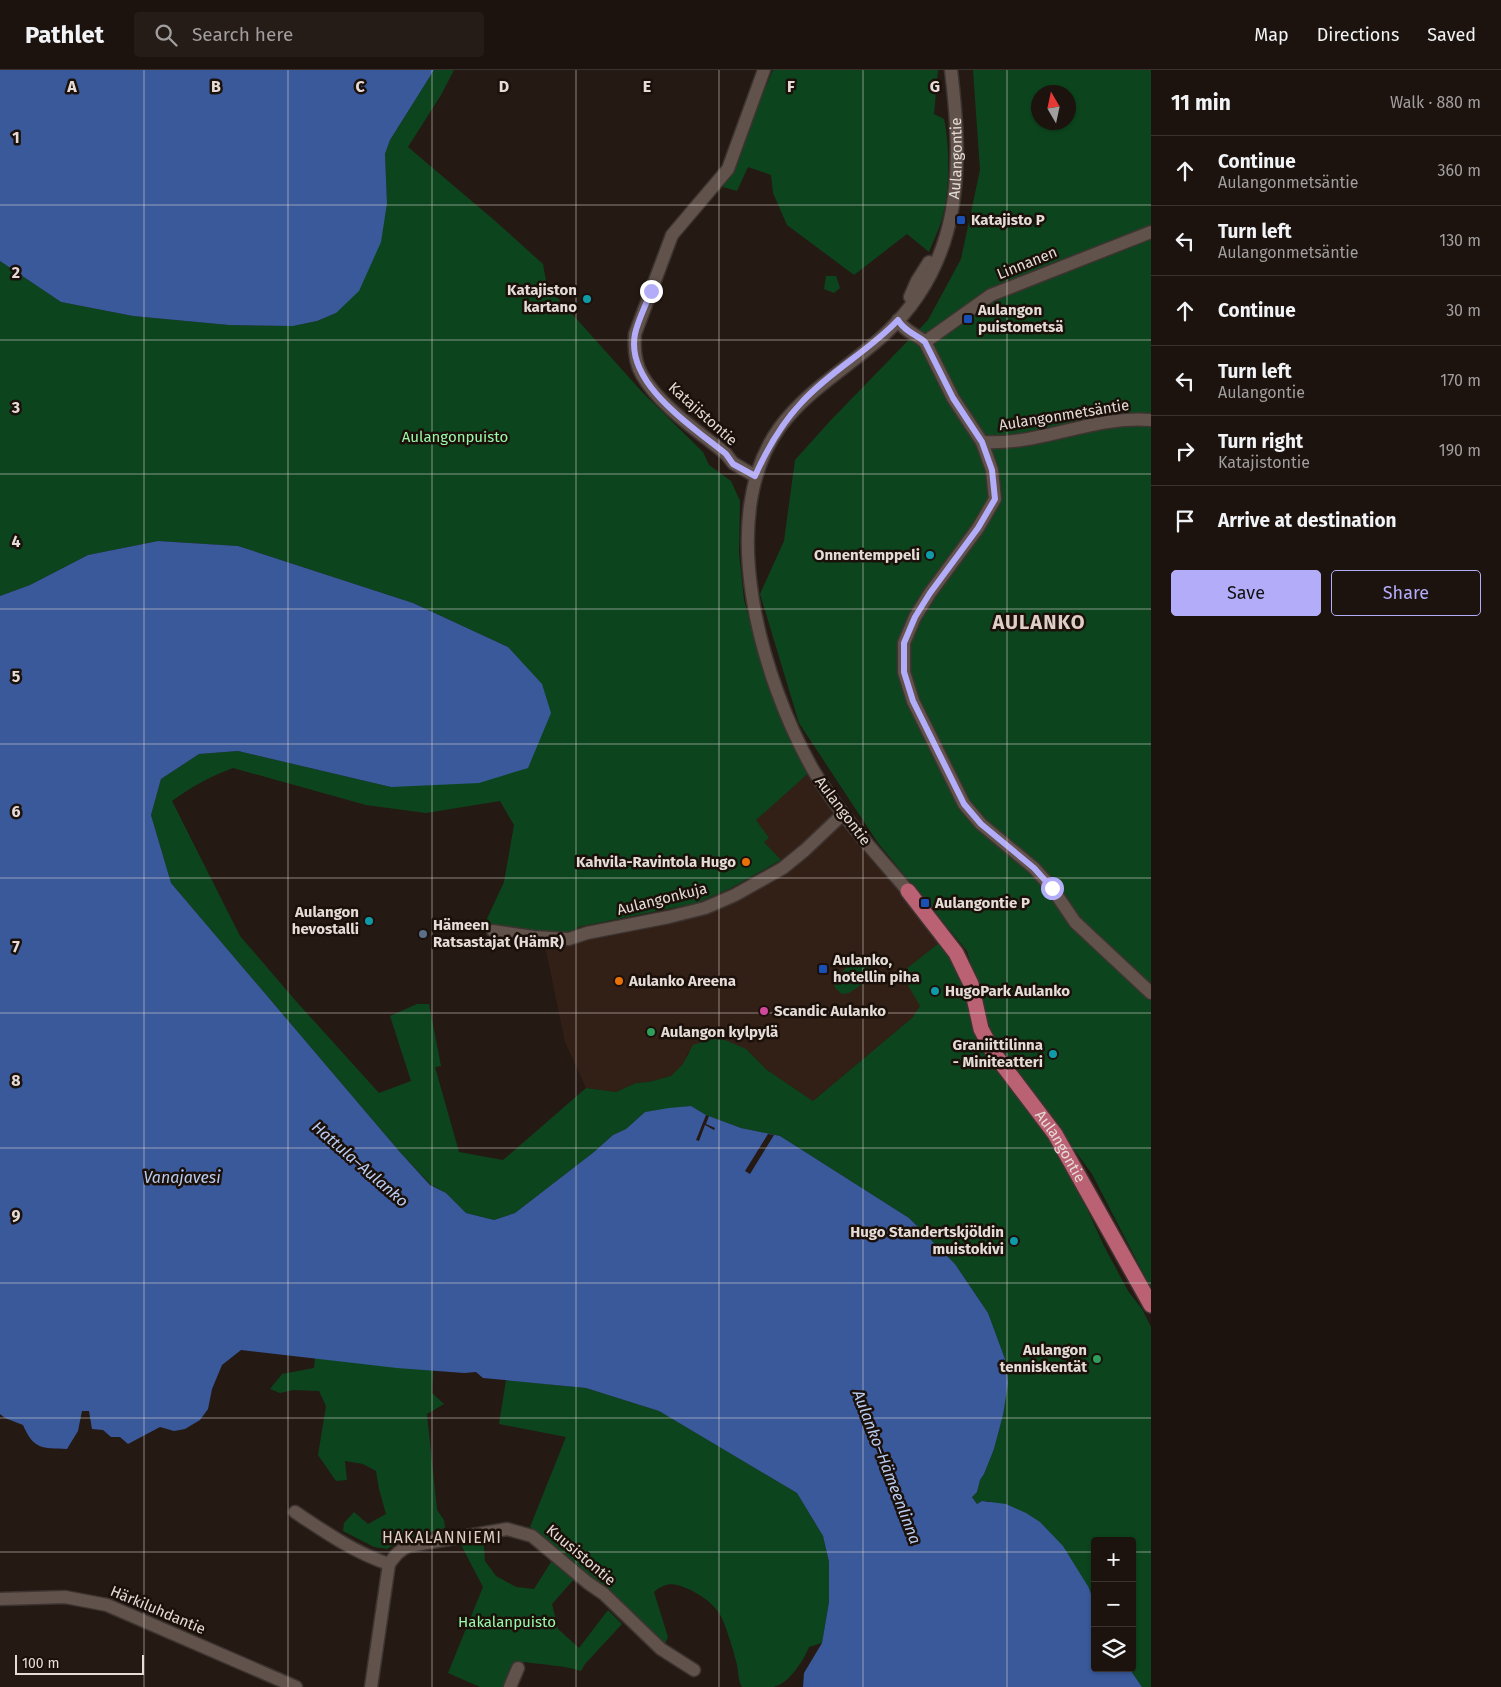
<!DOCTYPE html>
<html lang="en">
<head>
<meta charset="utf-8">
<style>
  :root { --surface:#1c130e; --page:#251c17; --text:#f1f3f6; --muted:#a09e9e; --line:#3a322e; --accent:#b3adf9 }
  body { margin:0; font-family:"Fira Sans",sans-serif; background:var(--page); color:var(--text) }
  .controls { position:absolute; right:15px; bottom:15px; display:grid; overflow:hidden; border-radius:5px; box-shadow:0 1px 4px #0004 }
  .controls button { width:45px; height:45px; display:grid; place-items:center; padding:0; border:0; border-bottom:1px solid var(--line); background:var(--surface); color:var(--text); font:25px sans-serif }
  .compass { position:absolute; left:1031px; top:15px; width:45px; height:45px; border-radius:50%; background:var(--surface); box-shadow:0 1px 4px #0004; rotate:351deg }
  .scale { position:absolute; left:15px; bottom:12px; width:129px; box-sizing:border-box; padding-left:5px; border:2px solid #e5dcd7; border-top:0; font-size:14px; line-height:18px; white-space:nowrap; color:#e5dcd7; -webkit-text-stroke:4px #1b100a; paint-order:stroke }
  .stop { position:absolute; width:15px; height:15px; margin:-11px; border:4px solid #b3adf9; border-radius:50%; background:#fff }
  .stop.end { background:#b3adf9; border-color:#fff; box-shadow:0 1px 5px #0008 }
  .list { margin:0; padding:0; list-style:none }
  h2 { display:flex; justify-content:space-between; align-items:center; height:65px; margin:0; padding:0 20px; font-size:21px }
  h2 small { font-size:16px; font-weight:400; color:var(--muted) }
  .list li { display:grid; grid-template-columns:32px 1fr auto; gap:15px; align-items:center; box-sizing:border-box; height:70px; padding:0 20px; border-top:1px solid var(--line) }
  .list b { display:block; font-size:19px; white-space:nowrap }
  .list p { margin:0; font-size:16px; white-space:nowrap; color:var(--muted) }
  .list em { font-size:16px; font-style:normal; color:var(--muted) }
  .actions { display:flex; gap:10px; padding:15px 20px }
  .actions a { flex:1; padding:11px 0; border:1px solid var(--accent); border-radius:5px; text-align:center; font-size:18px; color:var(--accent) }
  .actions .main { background:var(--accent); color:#111 }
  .icon { flex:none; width:28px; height:28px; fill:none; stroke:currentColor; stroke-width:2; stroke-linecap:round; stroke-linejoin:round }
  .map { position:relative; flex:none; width:1151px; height:1617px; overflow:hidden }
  header { display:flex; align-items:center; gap:30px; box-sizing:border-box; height:70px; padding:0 25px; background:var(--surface); border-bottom:1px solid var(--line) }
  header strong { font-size:24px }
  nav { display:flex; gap:28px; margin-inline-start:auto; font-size:18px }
  .search { width:350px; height:45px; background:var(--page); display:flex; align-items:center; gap:12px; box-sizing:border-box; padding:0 18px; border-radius:5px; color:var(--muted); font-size:19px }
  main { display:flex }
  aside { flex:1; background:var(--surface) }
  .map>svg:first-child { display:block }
  .built { fill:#322017 }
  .green { fill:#0c451d; fill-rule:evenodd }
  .water { fill:#39599b }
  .pier { fill:#251913 }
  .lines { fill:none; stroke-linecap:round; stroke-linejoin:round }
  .minor-casing { stroke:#3d3431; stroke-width:15 }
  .major-casing { stroke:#3d3431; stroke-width:18 }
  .minor { stroke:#61524b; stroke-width:12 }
  .major { stroke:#ba6174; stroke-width:15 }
  .route { stroke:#b3adf9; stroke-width:6 }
  .grid { fill:none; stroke:#e5dcd7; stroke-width:1; stroke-opacity:0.55 }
  .transit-dot { fill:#1a4fb4; stroke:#1b100a; stroke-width:2 }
  .culture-dot { fill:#0f9aa8; stroke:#1b100a; stroke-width:2 }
  .food-dot { fill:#e8710a; stroke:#1b100a; stroke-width:2 }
  .service-dot { fill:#5c6f8a; stroke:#1b100a; stroke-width:2 }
  .hotel-dot { fill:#d1479c; stroke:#1b100a; stroke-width:2 }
  .leisure-dot { fill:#2e9e5b; stroke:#1b100a; stroke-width:2 }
  .labels { text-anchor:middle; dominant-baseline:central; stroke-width:5; stroke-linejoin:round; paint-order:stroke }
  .street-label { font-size:15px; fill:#e5dcd7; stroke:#1b100a }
  .poi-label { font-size:15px; font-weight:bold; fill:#e5dcd7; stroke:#1b100a; text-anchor:start }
  .park-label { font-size:15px; fill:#98f9a9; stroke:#1b100a }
  .water-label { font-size:16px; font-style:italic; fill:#b9cdf3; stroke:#1b100a }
  .neighbourhood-label { font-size:16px; letter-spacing:1px; fill:#dfcec6; stroke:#1b100a }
  .district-label { font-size:20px; font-weight:bold; letter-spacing:1px; fill:#dfcec6; stroke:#1b100a }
  .grid-label { font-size:16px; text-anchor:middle; font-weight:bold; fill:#e5dcd7; stroke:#1b100a; stroke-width:5; stroke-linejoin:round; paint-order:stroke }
</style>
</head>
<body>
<header>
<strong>Pathlet</strong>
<div class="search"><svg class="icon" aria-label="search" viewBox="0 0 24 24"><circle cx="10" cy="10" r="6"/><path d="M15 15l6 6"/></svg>Search here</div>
<nav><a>Map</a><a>Directions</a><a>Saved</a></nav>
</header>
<main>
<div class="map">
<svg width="1151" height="1617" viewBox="0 0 1151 1617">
  <rect width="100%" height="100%" fill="#251913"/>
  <path class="built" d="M 812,700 L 943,870 L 920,936 L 912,948 L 813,1031 L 767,1000 L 746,979 L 688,982 L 684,994 L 671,1006 L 649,1012 L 636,1013 L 616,1022 L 586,1018 L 565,972 L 545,876 L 569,869 L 578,857 L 697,833 L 731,818 L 770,797 L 781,790 L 764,772 L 762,758 L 755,750 Z"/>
  <path class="green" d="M 434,0 L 454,0 L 441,25 L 408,77 L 494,150 L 543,194 L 547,216 L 643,323 L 703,382 L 709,395 L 731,411 L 740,431 L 739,483 L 744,530 L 754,565 L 786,658 L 812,700 L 756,750 L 769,768 L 764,772 L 781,790 L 731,818 L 697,833 L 578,857 L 573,864 L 487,858 L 486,851 L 504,812 L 514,755 L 500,731 L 426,743 L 366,735 L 233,698 C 211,706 191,717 172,731 L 240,866 L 295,930 L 379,1023 L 411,1011 L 390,946 L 417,934 L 429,934 L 441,996 L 435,997 L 459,1082 L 503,1090 L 586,1018 L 616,1022 L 636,1013 L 649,1012 L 671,1006 L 683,994 L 693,975 L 718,967 L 746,979 L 767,1000 L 813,1031 L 912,948 L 920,936 L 901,903 L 943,870 L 1028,1035 L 1065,1091 L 1104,1176 L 1128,1221 L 1142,1239 L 1151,1257 L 1151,1617 L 1142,1617 L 1129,1598 L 1132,1598 L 1132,1471 L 1095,1471 L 1095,1535 L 1089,1518 L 989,1431 L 982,1431 L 977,1434 L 972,1426 L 977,1422 L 980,1410 L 984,1404 L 994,1379 L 1003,1345 L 1005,1289 L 988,1243 L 955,1194 L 909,1148 L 780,1066 L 741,1058 L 706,1045 L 691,1036 L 645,1042 L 626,1059 L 613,1065 L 594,1082 L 515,1143 L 494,1150 L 466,1143 L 446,1123 L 431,1115 L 399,1081 L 171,813 L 151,745 L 161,709 L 199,684 L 238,681 L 391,717 L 508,577 L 413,533 L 238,476 L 158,471 L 88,485 L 30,515 L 0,526 L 0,191 L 61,232 L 133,246 L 229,255 L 293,256 L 317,251 L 336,243 L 387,133 L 385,84 L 390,70 Z
    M 773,0 L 938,0 L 934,44 L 944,49 C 950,77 950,122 942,149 C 939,160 933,171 929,182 L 907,164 L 854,205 L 787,155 L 773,123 L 771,105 L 748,97 L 737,121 L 723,117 Z
    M 973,0 L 1151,0 L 1151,1218 L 1092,1104 L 993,969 L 967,881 L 878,773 L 799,653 L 760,524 L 784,471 L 795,390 L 831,350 L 928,250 L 961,189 L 980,100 ZM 1038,22 L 1068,22 L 1068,52 L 1038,52 Z
    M 826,206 L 836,206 L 840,218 L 834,223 L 824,219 Z
    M 857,884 L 876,905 L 849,923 L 842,924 L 835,918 L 834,912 Z
    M 315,1288 L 433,1300 L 432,1323 L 444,1334 L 427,1344 L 437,1440 L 444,1450 L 445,1458 L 403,1470 L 387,1479 L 374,1477 L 343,1461 L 344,1453 L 354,1442 L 368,1454 L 386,1444 L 379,1419 L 376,1401 L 363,1394 L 345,1391 L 347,1410 L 336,1411 L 318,1385 L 326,1336 L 319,1321 L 293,1320 L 280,1323 L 270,1319 L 282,1304 L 314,1298 Z
    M 506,1310 L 586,1318 L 659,1341 L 797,1423 L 823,1466 L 829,1492 L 829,1532 L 822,1573 L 809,1577 C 804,1590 788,1615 773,1617 C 763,1617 752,1617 742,1617 C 737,1608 739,1600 736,1591 C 734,1582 724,1549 719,1543 C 712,1532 698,1523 686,1518 C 673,1512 664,1513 654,1522 L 668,1567 L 665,1574 L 569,1489 L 530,1457 L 566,1367 L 499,1354 Z
    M 483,1465 L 485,1491 L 496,1506 L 516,1517 L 534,1519 L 551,1492 L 569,1501 L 575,1508 L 552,1534 L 558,1559 L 579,1578 L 608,1540 L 622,1554 L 585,1594 L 581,1601 C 563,1595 543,1595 524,1592 L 507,1617 L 480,1617 L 448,1603 L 483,1517 L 458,1469 Z"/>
  <path class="water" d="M 0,0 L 434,0 L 390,70 L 385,84 L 387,133 L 381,172 L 359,221 L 336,243 L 317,251 L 293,256 L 229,255 L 133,246 L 61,232 L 0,191 Z
    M 158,471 L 238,476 L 413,533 L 508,577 L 542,614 L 551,643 L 528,698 L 479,713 L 391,717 L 238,681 L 199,684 L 161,709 L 151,745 L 171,813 L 399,1081 L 430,1115 L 446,1123 L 466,1143 L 494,1150 L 515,1143 L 594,1082 L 613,1065 L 626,1059 L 645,1042 L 669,1038 L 691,1036 L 706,1045 L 741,1058 L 780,1066 L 909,1148 L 955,1194 L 988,1243 L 1005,1289 L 1008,1313 L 1003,1345 L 994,1379 L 984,1404 L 980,1410 L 977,1422 L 972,1427 L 977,1434 L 982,1431 L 1006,1434 L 1026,1443 L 1040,1452 L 1063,1476 L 1089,1518 L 1095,1535 L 1095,1598 L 1129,1598 L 1142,1617 L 803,1617 L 804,1603 L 822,1573 L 829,1532 L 829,1492 L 823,1466 L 797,1423 L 659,1341 L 586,1318 L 483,1308 L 476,1302 L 464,1303 L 397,1298 L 241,1280 L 222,1295 L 212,1319 L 208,1339 L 200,1350 L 185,1359 L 174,1361 L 160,1357 L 128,1374 L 120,1367 L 111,1367 L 103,1360 L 92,1359 L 89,1341 L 82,1341 L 78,1361 L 67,1379 C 42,1378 34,1380 23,1355 L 5,1348 L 0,1344 L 0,526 L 30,515 L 88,485 Z"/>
  <path class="pier" d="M 706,1045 L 709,1046 L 706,1054 L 715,1058 L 714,1060 L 705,1055 L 699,1071 L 696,1070 Z
    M 768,1064 L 774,1065 L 750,1104 L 745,1101 Z"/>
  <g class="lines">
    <g class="minor-casing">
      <g id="minor">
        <path d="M 910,227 L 917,211 L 929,192"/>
        <path d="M 898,250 C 905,262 916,264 925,272 L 953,328 L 982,372"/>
        <path d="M 925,272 L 991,225 L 1151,162"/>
        <path d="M 1151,350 C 1093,345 1040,376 982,372 L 992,400 L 995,429 L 978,458 L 930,523 L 915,547 L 904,573 L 904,602 L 913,631 L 964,734 L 981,754 L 1034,798 L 1052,818 L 1075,852 L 1151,923"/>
        <path d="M 755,406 L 733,393 L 726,384 C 698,361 660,336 642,305 C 635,293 634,277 635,264 L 672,165 L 728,99 L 764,0"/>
        <path id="s1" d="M 908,821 C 874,781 838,743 812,698 C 762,609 714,447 780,357 C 809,318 851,296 886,263 C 963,191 963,97 951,0"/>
        <path d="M 493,861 L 534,867 L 569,869 L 587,863 L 669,847 L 705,838 L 735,825 L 783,798 L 805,780 L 842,745"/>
        <path d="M 295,1442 C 325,1462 355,1483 389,1494"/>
        <path d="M 0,1529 L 65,1527 L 107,1535 L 296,1617"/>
        <path d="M 371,1617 L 389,1494 C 395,1486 399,1480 409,1476 L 507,1459 L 532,1466 L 588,1513 L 604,1524 L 661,1579 L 694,1600"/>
        <path d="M 510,1617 L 518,1598"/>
      </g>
    </g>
    <g class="major-casing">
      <g id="major">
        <path id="s2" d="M 908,821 L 956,883 L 971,914 L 981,959 L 993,982 L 1055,1064 L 1151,1235"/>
      </g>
    </g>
    <use href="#minor" class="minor"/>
    <use href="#major" class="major"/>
  </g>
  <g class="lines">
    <path class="route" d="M 651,221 C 646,235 638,250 635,264 C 625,314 693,357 726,384 L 733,394 L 755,406 C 767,379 781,354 802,332 C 830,301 869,281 898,250 C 905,262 916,264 925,272 L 953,328 L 982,372 L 992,400 L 995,429 L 978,458 L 930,523 L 915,547 L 904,573 L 904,602 L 913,631 L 964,734 L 981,754 L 1034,798 L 1052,818"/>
  </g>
  <path class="grid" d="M 144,0 L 144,1617M 288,0 L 288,1617M 432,0 L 432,1617M 576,0 L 576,1617M 719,0 L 719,1617M 863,0 L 863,1617M 1007,0 L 1007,1617M 0,135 L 1151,135M 0,270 L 1151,270M 0,404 L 1151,404M 0,539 L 1151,539M 0,674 L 1151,674M 0,808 L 1151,808M 0,943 L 1151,943M 0,1078 L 1151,1078M 0,1213 L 1151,1213M 0,1348 L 1151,1348M 0,1482 L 1095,1482M 1132,1482 L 1151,1482"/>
  <g class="transit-dot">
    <rect x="956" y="145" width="10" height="10" rx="2.5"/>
    <rect x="963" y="244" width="10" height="10" rx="2.5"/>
    <rect x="920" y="828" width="10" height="10" rx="2.5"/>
    <rect x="818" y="894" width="10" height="10" rx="2.5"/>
  </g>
  <g class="culture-dot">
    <circle cx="587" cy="229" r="5"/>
    <circle cx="930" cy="485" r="5"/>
    <circle cx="369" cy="851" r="5"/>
    <circle cx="935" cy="921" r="5"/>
    <circle cx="1053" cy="984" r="5"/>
    <circle cx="1014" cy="1171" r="5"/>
  </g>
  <g class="food-dot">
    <circle cx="746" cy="792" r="5"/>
    <circle cx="619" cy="911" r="5"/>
  </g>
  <circle class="service-dot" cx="423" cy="864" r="5"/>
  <circle class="hotel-dot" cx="764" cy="941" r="5"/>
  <g class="leisure-dot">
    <circle cx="651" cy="962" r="5"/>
    <circle cx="1097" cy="1289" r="5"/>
  </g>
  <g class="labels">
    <g class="street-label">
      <text stroke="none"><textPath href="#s1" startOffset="851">Aulangontie</textPath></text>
      <text transform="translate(1027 193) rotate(-22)">Linnanen</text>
      <text transform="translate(703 344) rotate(42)">Katajistontie</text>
      <text transform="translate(1064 345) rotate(-9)">Aulangonmetsäntie</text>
      <text transform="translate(843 741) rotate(53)">Aulangontie</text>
      <text transform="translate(662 829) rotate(-14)">Aulangonkuja</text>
      <text stroke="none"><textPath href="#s2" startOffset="301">Aulangontie</textPath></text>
      <text transform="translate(581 1485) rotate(40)">Kuusistontie</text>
      <text transform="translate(158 1540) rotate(23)">Härkiluhdantie</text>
    </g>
    <g class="poi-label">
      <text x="971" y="150">Katajisto P</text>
      <text x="577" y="220" text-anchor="end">Katajiston<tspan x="577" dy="17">kartano</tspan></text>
      <text x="978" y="240">Aulangon<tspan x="978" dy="17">puistometsä</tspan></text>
      <text x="920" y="485" text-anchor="end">Onnentemppeli</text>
      <text x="736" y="792" text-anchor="end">Kahvila-Ravintola Hugo</text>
      <text x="935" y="833">Aulangontie P</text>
      <text x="359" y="842" text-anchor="end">Aulangon<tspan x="359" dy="17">hevostalli</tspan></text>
      <text x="433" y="855">Hämeen<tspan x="433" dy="17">Ratsastajat (HämR)</tspan></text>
      <text x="833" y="890">Aulanko,<tspan x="833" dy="17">hotellin piha</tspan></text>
      <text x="629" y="911">Aulanko Areena</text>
      <text x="945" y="921">HugoPark Aulanko</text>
      <text x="774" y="941">Scandic Aulanko</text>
      <text x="661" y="962">Aulangon kylpylä</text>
      <text x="1043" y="975" text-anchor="end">Graniittilinna<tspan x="1043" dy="17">- Miniteatteri</tspan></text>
      <text x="1004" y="1162" text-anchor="end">Hugo Standertskjöldin<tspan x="1004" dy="17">muistokivi</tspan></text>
      <text x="1087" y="1280" text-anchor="end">Aulangon<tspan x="1087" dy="17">tenniskentät</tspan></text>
    </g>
    <g class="park-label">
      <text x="455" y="367">Aulangonpuisto</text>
      <text x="507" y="1552">Hakalanpuisto</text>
    </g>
    <g class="water-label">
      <text transform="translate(360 1094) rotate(41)">Hattula–Aulanko</text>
      <text x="182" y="1107">Vanajavesi</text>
      <text transform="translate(887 1397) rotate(69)">Aulanko–Hämeenlinna</text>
    </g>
    <g class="neighbourhood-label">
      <text x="442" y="1467">HAKALANNIEMI</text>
    </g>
    <g class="district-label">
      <text x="1039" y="552">AULANKO</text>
    </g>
  </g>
  <g class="grid-label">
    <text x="72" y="22">A</text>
    <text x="216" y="22">B</text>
    <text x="360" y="22">C</text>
    <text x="504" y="22">D</text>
    <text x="647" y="22">E</text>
    <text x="791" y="22">F</text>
    <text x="935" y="22">G</text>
    <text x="16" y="73">1</text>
    <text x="16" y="208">2</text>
    <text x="16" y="343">3</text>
    <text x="16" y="477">4</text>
    <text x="16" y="612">5</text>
    <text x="16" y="747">6</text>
    <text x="16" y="882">7</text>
    <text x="16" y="1016">8</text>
    <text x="16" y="1151">9</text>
  </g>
</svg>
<div class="controls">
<button>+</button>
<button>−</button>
<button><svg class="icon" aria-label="layers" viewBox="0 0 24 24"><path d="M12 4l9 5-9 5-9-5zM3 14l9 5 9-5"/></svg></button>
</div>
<svg class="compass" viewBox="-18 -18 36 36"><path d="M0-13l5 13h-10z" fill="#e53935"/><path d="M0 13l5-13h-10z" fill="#a09e9e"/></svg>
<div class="scale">100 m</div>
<div class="stop" style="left:1052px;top:818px"></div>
<div class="stop end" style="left:651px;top:221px"></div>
</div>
<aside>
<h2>11 min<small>Walk · 880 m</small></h2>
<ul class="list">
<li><svg class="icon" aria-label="ahead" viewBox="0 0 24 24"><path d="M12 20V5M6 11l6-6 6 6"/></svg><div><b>Continue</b><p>Aulangonmetsäntie</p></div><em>360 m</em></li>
<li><svg class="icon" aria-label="left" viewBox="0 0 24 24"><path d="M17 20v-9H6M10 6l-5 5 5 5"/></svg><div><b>Turn left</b><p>Aulangonmetsäntie</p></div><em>130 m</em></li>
<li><svg class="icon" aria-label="ahead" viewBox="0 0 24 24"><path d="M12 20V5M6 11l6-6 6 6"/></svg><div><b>Continue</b></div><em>30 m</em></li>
<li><svg class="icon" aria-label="left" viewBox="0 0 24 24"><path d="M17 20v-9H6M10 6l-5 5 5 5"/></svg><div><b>Turn left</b><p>Aulangontie</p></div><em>170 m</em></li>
<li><svg class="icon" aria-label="right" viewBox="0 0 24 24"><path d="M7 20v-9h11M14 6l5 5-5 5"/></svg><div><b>Turn right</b><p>Katajistontie</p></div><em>190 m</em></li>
<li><svg class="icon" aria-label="arrive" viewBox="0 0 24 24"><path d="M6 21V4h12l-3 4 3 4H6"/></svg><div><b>Arrive at destination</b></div></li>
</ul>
<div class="actions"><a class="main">Save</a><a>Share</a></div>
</aside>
</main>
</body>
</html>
